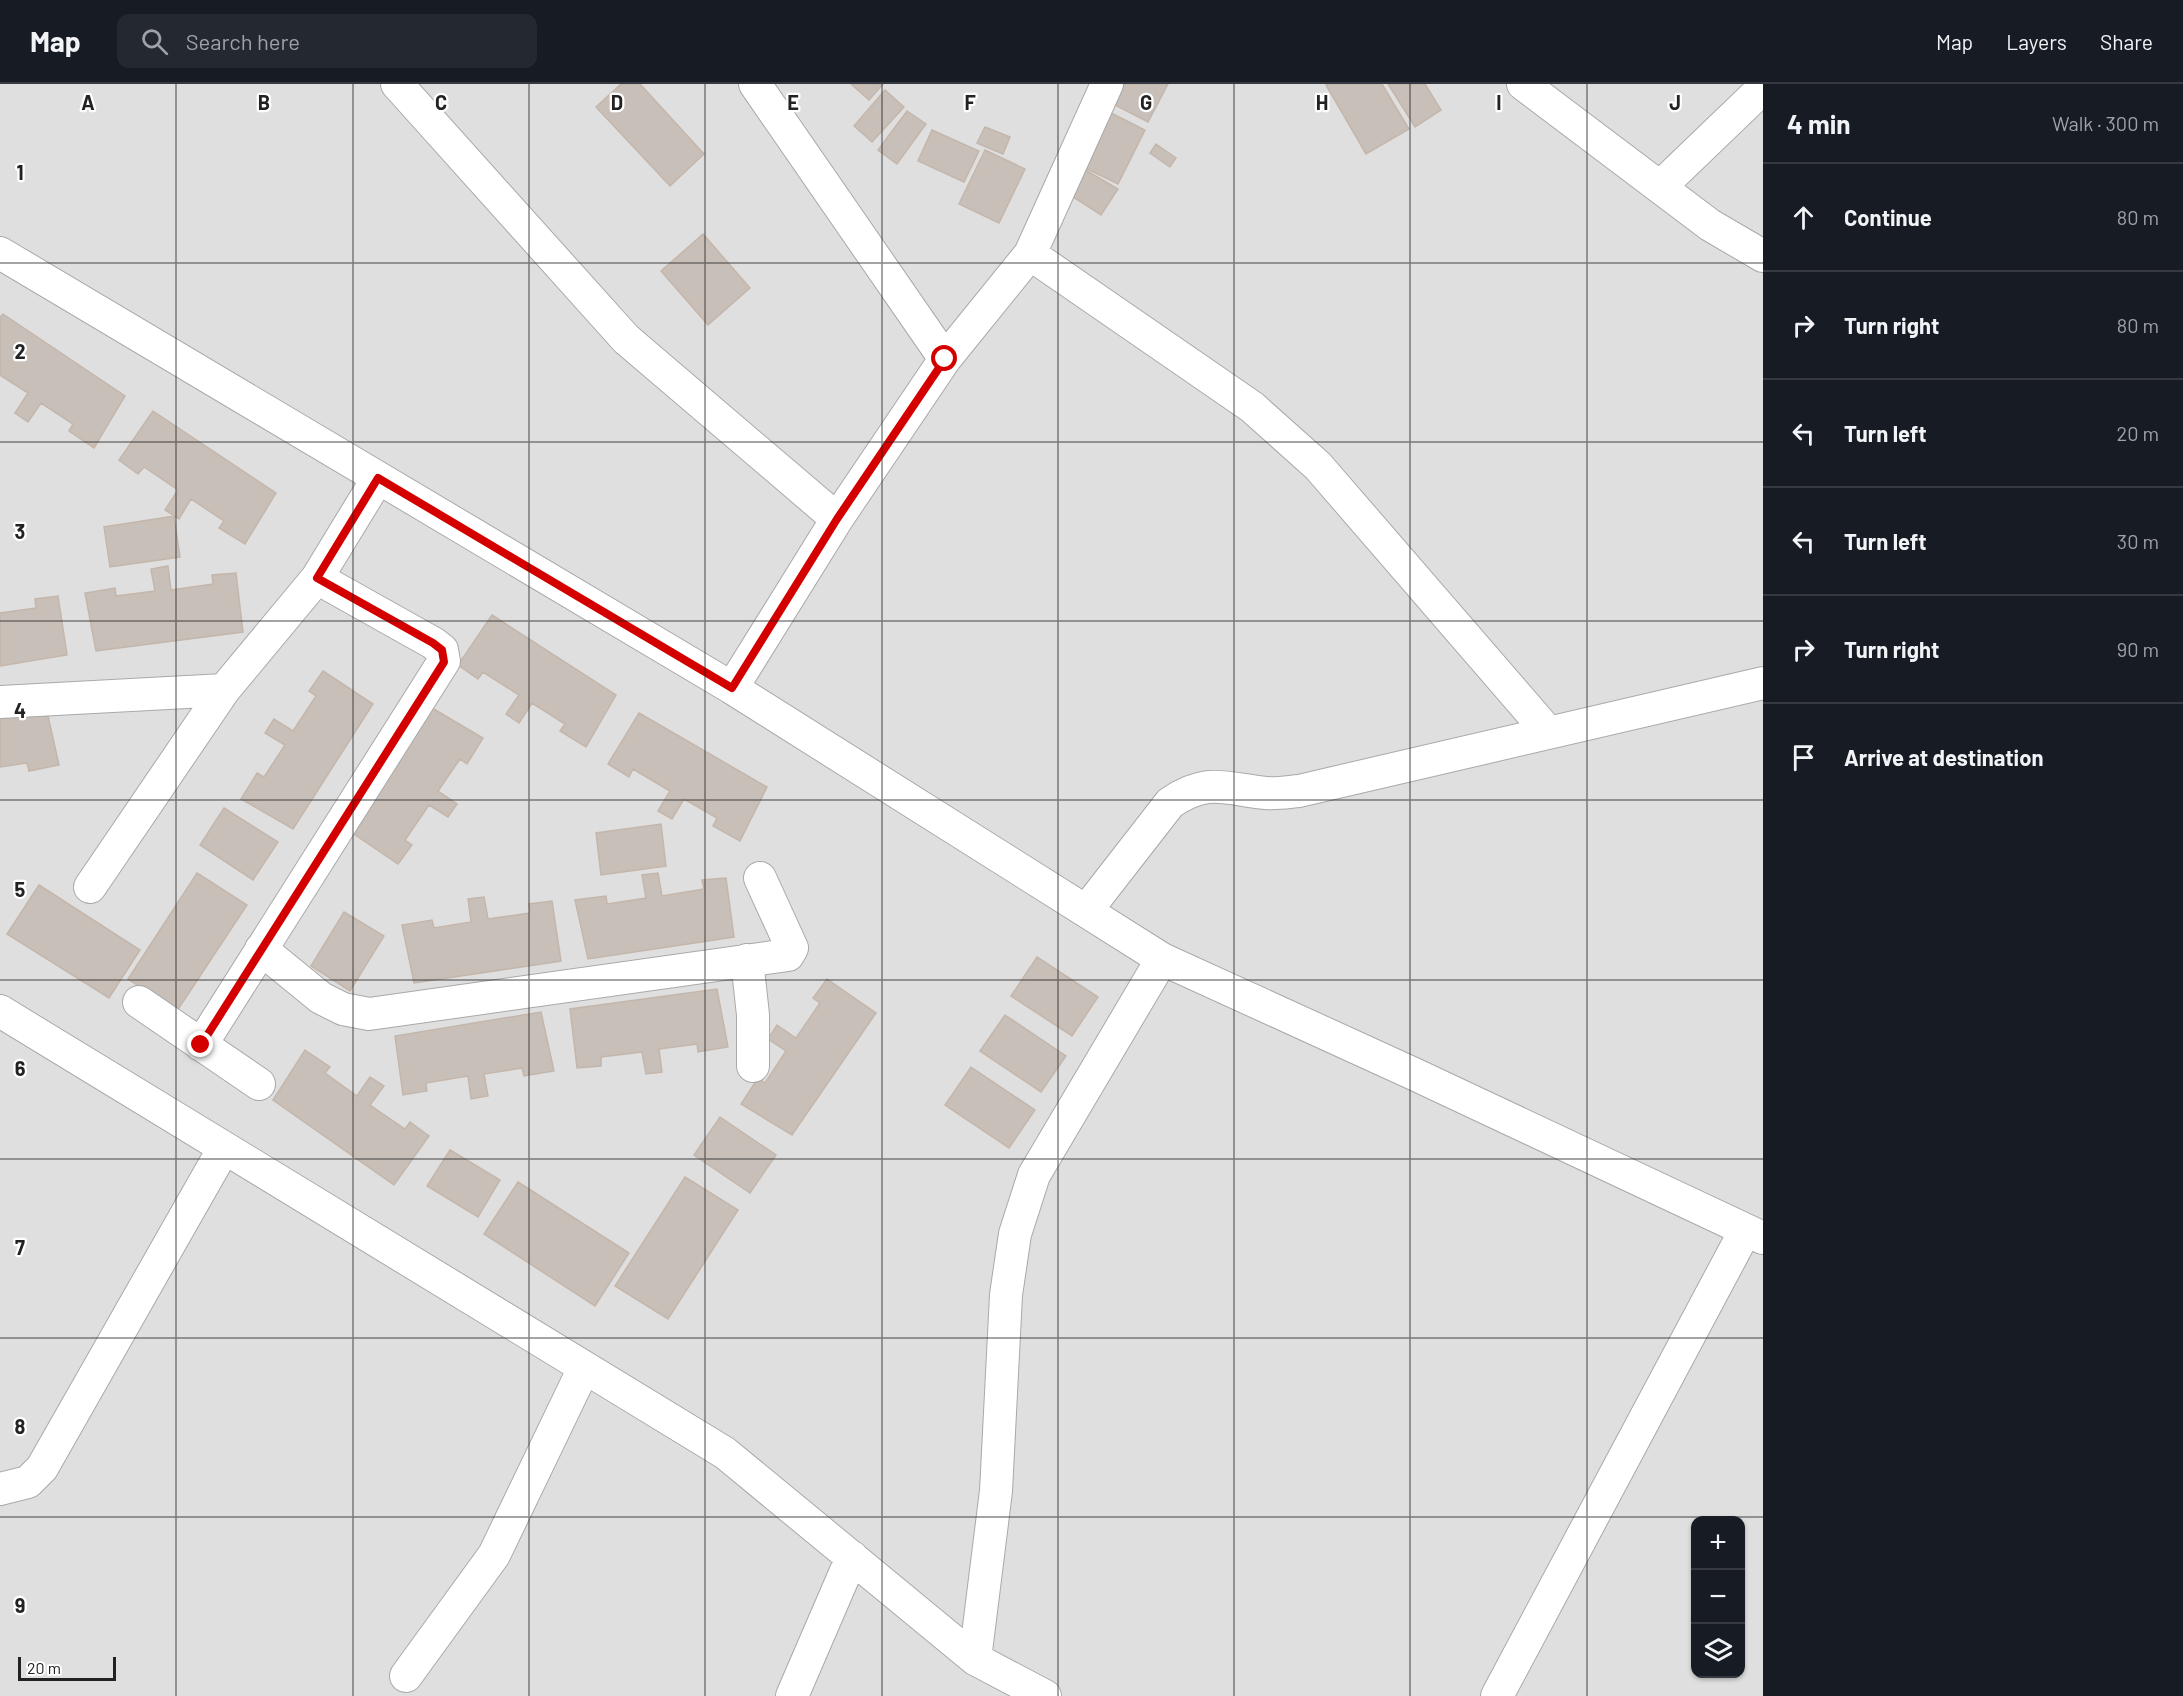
<!DOCTYPE html>
<html lang="en">
<head>
<meta charset="utf-8">
<style>
  :root { --surface:#171b24; --page:#242831; --text:#f1f3f6; --muted:#9ea1a6; --line:#363941 }
  body { margin:0; font-family:Barlow,sans-serif; background:var(--page); color:var(--text) }
  .controls { position:absolute; right:18px; bottom:18px; display:grid; overflow:hidden; border-radius:12px; box-shadow:0 2px 4px #0004 }
  .controls button { width:54px; height:54px; display:grid; place-items:center; padding:0; border:0; border-bottom:2px solid var(--line); background:var(--surface); color:var(--text); font:30px sans-serif }
  .scale { position:absolute; left:18px; bottom:15px; width:98px; box-sizing:border-box; padding-left:6px; border:3px solid #222; border-top:0; font-size:16px; line-height:21px; white-space:nowrap; color:#222; -webkit-text-stroke:4px #fff; paint-order:stroke }
  .stop { position:absolute; width:18px; height:18px; margin:-14px; border:4px solid #d40000; border-radius:50%; background:#fff }
  .stop.end { background:#d40000; border-color:#fff; box-shadow:0 2px 6px #0008 }
  .list { margin:0; padding:0; list-style:none }
  h2 { display:flex; justify-content:space-between; align-items:center; height:78px; margin:0; padding:0 24px; font-size:26px }
  h2 small { font-size:20px; font-weight:400; color:var(--muted) }
  .list li { display:grid; grid-template-columns:39px 1fr auto; gap:18px; align-items:center; box-sizing:border-box; height:108px; padding:0 24px; border-top:2px solid var(--line) }
  .list b { display:block; font-size:22px; white-space:nowrap }
  .list em { font-size:20px; font-style:normal; color:var(--muted) }
  .icon { flex:none; width:33px; height:33px; fill:none; stroke:currentColor; stroke-width:2; stroke-linecap:round; stroke-linejoin:round }
  .map { position:relative; flex:none; width:1763px; height:1612px; overflow:hidden }
  header { display:flex; align-items:center; gap:36px; box-sizing:border-box; height:84px; padding:0 30px; background:var(--surface); border-bottom:2px solid var(--line) }
  header strong { font-size:28px }
  nav { display:flex; gap:33px; margin-inline-start:auto; font-size:21px }
  .search { width:420px; height:54px; background:var(--page); display:flex; align-items:center; gap:15px; box-sizing:border-box; padding:0 21px; border-radius:12px; color:var(--muted); font-size:22px }
  main { display:flex }
  aside { flex:1; background:var(--surface) }
  .map>svg:first-child { display:block }
  .residential { fill:#e0dfdf; fill-rule:evenodd }
  .building { fill:#c7bfb8; stroke:#c4b6ab; stroke-width:1.5 }
  .lines { fill:none; stroke-linecap:round; stroke-linejoin:round }
  .minor-casing { stroke:#a9a9a9; stroke-width:34 }
  .minor { stroke:#fff; stroke-width:32 }
  .route { stroke:#d40000; stroke-width:8 }
  .grid { fill:none; stroke:#222; stroke-width:1.5; stroke-opacity:0.55 }
  .grid-label { font-size:20px; text-anchor:middle; font-weight:bold; fill:#222; stroke:#fff; stroke-width:4.5; stroke-linejoin:round; paint-order:stroke }
</style>
</head>
<body>
<header>
<strong>Map</strong>
<div class="search"><svg class="icon" aria-label="search" viewBox="0 0 24 24"><circle cx="10" cy="10" r="6"/><path d="M15 15l6 6"/></svg>Search here</div>
<nav><a>Map</a><a>Layers</a><a>Share</a></nav>
</header>
<main>
<div class="map">
<svg width="1763" height="1612" viewBox="0 0 1763 1612">
  <rect width="100%" height="100%" fill="#f2efe9"/>
  <path class="residential" d="M 0,0 L 1763,0 L 1763,1612 L 0,1612 ZM 1696,1436 L 1740,1436 L 1740,1590 L 1696,1590 Z"/>
  <path class="building" d="M 621,0 L 640,0 L 704,70 L 670,102 L 596,23 Z
    M 851,0 L 883,0 L 869,16 Z
    M 1122,0 L 1168,0 L 1148,38 L 1111,19 Z
    M 1328,0 L 1382,0 L 1409,45 L 1366,70 L 1326,1 Z
    M 1388,0 L 1425,0 L 1441,26 L 1415,43 Z
    M 885,6 L 904,23 L 872,58 L 854,42 Z
    M 907,27 L 926,40 L 897,80 L 878,66 Z
    M 1107,27 L 1145,46 L 1118,100 L 1081,82 Z
    M 985,43 L 1010,53 L 1003,70 L 977,59 Z
    M 932,46 L 979,67 L 964,98 L 918,77 Z
    M 1156,60 L 1176,74 L 1170,83 L 1150,69 Z
    M 985,66 L 1025,85 L 999,139 L 959,120 Z
    M 1082,84 L 1118,105 L 1101,131 L 1067,109 Z
    M 703,150 L 750,204 L 708,241 L 661,187 Z
    M 3,230 L 125,312 L 94,364 L 69,347 L 73,340 L 41,319 L 28,338 L 15,329 L 28,309 L 0,291 L 0,233 Z
    M 153,327 L 276,409 L 245,460 L 219,444 L 224,437 L 191,415 L 179,435 L 165,426 L 178,406 L 144,383 L 138,390 L 119,376 Z
    M 174,432 L 180,473 L 110,483 L 104,443 Z
    M 168,482 L 171,506 L 213,500 L 212,491 L 236,489 L 243,548 L 96,567 L 85,509 L 115,504 L 116,512 L 155,507 L 151,485 Z
    M 58,512 L 67,571 L 0,582 L 0,529 L 36,524 L 35,515 Z
    M 492,531 L 616,611 L 586,663 L 560,647 L 565,640 L 532,619 L 519,639 L 506,630 L 519,611 L 483,588 L 478,595 L 458,581 Z
    M 323,587 L 373,620 L 293,745 L 241,715 L 257,689 L 264,693 L 285,661 L 265,649 L 274,635 L 293,647 L 316,612 L 309,607 Z
    M 46,623 L 59,681 L 29,687 L 27,679 L 0,683 L 0,630 Z
    M 432,624 L 483,654 L 467,680 L 460,675 L 438,707 L 457,720 L 448,733 L 429,721 L 405,756 L 412,761 L 398,780 L 348,746 Z
    M 639,629 L 767,703 L 740,757 L 713,742 L 717,734 L 684,715 L 672,735 L 658,727 L 670,707 L 633,685 L 629,693 L 608,680 Z
    M 224,724 L 278,758 L 253,796 L 200,761 Z
    M 661,740 L 666,782 L 601,791 L 596,749 Z
    M 197,789 L 247,821 L 177,927 L 128,895 Z
    M 658,789 L 662,812 L 704,805 L 702,796 L 726,794 L 734,853 L 588,875 L 575,816 L 606,812 L 607,820 L 646,814 L 642,791 Z
    M 39,801 L 140,866 L 109,914 L 7,850 Z
    M 484,813 L 488,835 L 530,829 L 529,820 L 552,817 L 561,877 L 414,899 L 402,841 L 432,836 L 434,844 L 471,838 L 468,815 Z
    M 344,828 L 384,852 L 350,907 L 311,882 Z
    M 1037,873 L 1098,913 L 1072,952 L 1011,912 Z
    M 827,895 L 876,929 L 792,1051 L 741,1020 L 758,994 L 765,999 L 786,967 L 768,955 L 777,941 L 796,954 L 820,919 L 813,914 Z
    M 717,905 L 728,963 L 698,968 L 697,960 L 659,965 L 662,988 L 646,990 L 642,968 L 601,973 L 601,982 L 577,984 L 570,925 Z
    M 541,928 L 554,987 L 524,992 L 522,984 L 484,990 L 488,1012 L 471,1015 L 468,992 L 426,999 L 427,1007 L 403,1011 L 395,952 Z
    M 1005,931 L 1066,972 L 1041,1008 L 980,967 Z
    M 305,966 L 330,983 L 325,989 L 357,1012 L 370,993 L 384,1002 L 370,1021 L 405,1045 L 410,1038 L 429,1052 L 394,1101 L 273,1016 Z
    M 971,983 L 1035,1026 L 1009,1064 L 945,1021 Z
    M 720,1033 L 776,1071 L 750,1109 L 694,1071 Z
    M 450,1066 L 500,1096 L 478,1133 L 427,1102 Z
    M 685,1093 L 738,1126 L 668,1235 L 615,1202 Z
    M 518,1098 L 629,1169 L 595,1222 L 484,1150 Z"/>
  <g class="lines">
    <g class="minor-casing">
      <path id="minor" d="M 397,0 L 626,255 L 837,435
        M 755,0 L 945,275
        M 1523,0 L 1710,141 L 1763,172
        M 1660,103 L 1763,4
        M 0,169 L 732,604 L 1162,875 L 1414,990 L 1763,1154
        M 1030,170 L 1252,323 L 1318,382 L 1548,648
        M 732,604 L 837,435 L 945,275 L 1030,170 L 1107,0
        M 0,618 L 224,606
        M 90,803 L 224,606 L 317,494 L 378,394
        M 1086,827 L 1170,719 C 1208,693 1225,705 1266,709 C 1276,710 1288,708 1299,707 L 1763,599
        M 261,865 L 321,914 L 343,925 L 369,930 L 788,871 L 792,864 L 760,794
        M 747,876 L 753,931 L 753,982
        M 139,918 L 259,1000
        M 0,927 L 725,1369 L 975,1575 L 1045,1612
        M 201,961 L 444,577 L 442,566 L 433,559 L 317,494
        M 0,1405 L 28,1398 L 42,1384 L 224,1064
        M 975,1575 L 996,1407 L 1006,1211 L 1015,1150 L 1034,1091 L 1162,875
        M 406,1592 L 494,1471 L 584,1284
        M 792,1612 L 852,1473
        M 1497,1612 L 1745,1147"/>
    </g>
    <use href="#minor" class="minor"/>
  </g>
  <g class="lines">
    <path class="route" d="M 201,961 L 444,578 L 442,566 L 433,559 L 317,494 L 378,394 L 732,604 L 837,435 L 945,275"/>
  </g>
  <path class="grid" d="M 176,0 L 176,1612M 353,0 L 353,1612M 529,0 L 529,1612M 705,0 L 705,1612M 882,0 L 882,1612M 1058,0 L 1058,1612M 1234,0 L 1234,1612M 1410,0 L 1410,1612M 1587,0 L 1587,1612M 0,179 L 1763,179M 0,358 L 1763,358M 0,537 L 1763,537M 0,716 L 1763,716M 0,896 L 1763,896M 0,1075 L 1763,1075M 0,1254 L 1763,1254M 0,1433 L 1763,1433"/>
  <g class="grid-label">
    <text x="88" y="26">A</text>
    <text x="264" y="26">B</text>
    <text x="441" y="26">C</text>
    <text x="617" y="26">D</text>
    <text x="793" y="26">E</text>
    <text x="970" y="26">F</text>
    <text x="1146" y="26">G</text>
    <text x="1322" y="26">H</text>
    <text x="1499" y="26">I</text>
    <text x="1675" y="26">J</text>
    <text x="20" y="96">1</text>
    <text x="20" y="275">2</text>
    <text x="20" y="455">3</text>
    <text x="20" y="634">4</text>
    <text x="20" y="813">5</text>
    <text x="20" y="992">6</text>
    <text x="20" y="1171">7</text>
    <text x="20" y="1350">8</text>
    <text x="20" y="1529">9</text>
  </g>
</svg>
<div class="controls">
<button>+</button>
<button>−</button>
<button><svg class="icon" aria-label="layers" viewBox="0 0 24 24"><path d="M12 4l9 5-9 5-9-5zM3 14l9 5 9-5"/></svg></button>
</div>
<div class="scale">20 m</div>
<div class="stop" style="left:945px;top:275px"></div>
<div class="stop end" style="left:201px;top:961px"></div>
</div>
<aside>
<h2>4 min<small>Walk · 300 m</small></h2>
<ul class="list">
<li><svg class="icon" aria-label="ahead" viewBox="0 0 24 24"><path d="M12 20V5M6 11l6-6 6 6"/></svg><div><b>Continue</b></div><em>80 m</em></li>
<li><svg class="icon" aria-label="right" viewBox="0 0 24 24"><path d="M7 20v-9h11M14 6l5 5-5 5"/></svg><div><b>Turn right</b></div><em>80 m</em></li>
<li><svg class="icon" aria-label="left" viewBox="0 0 24 24"><path d="M17 20v-9H6M10 6l-5 5 5 5"/></svg><div><b>Turn left</b></div><em>20 m</em></li>
<li><svg class="icon" aria-label="left" viewBox="0 0 24 24"><path d="M17 20v-9H6M10 6l-5 5 5 5"/></svg><div><b>Turn left</b></div><em>30 m</em></li>
<li><svg class="icon" aria-label="right" viewBox="0 0 24 24"><path d="M7 20v-9h11M14 6l5 5-5 5"/></svg><div><b>Turn right</b></div><em>90 m</em></li>
<li><svg class="icon" aria-label="arrive" viewBox="0 0 24 24"><path d="M6 21V4h12l-3 4 3 4H6"/></svg><div><b>Arrive at destination</b></div></li>
</ul>
</aside>
</main>
</body>
</html>
